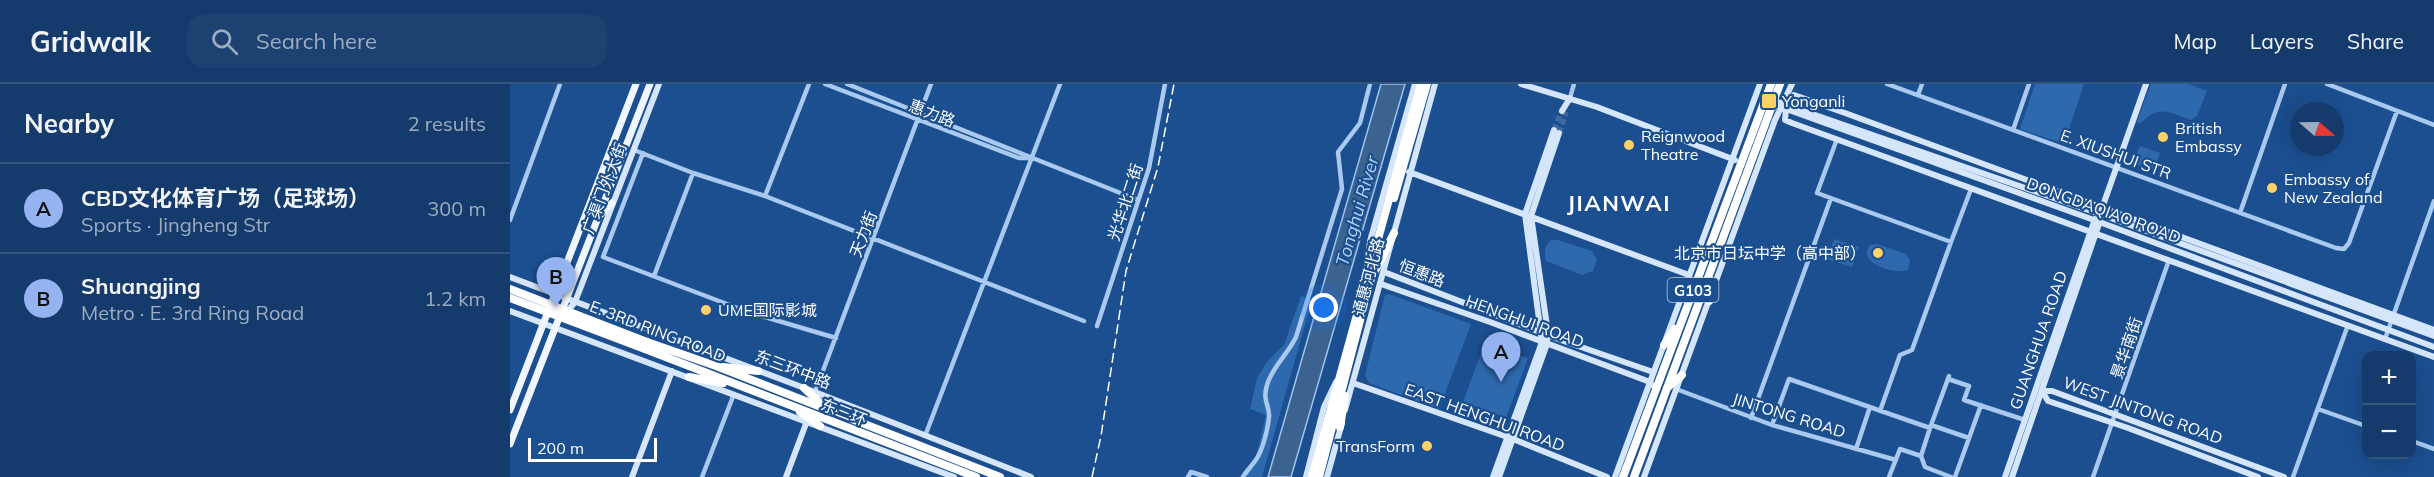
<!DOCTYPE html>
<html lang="en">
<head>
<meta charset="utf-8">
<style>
  :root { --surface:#143b6b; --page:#1d4271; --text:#f1f3f6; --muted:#9dadc1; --line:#33557e; --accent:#95b2f1 }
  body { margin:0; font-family:Mulish,"Noto Sans SC",sans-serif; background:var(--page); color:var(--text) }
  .controls { position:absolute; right:18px; bottom:18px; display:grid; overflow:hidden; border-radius:12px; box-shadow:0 6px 24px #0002 }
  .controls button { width:54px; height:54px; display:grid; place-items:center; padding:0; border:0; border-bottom:2px solid var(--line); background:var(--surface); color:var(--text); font:30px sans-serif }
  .compass { position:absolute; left:1780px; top:18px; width:54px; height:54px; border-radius:50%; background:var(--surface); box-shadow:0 6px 24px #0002; rotate:110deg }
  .scale { position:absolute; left:18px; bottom:15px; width:129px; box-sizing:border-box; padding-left:6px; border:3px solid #fff; border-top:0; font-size:16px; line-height:21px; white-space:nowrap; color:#fff; -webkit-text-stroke:4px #1b4f8f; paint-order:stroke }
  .you { position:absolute; left:814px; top:224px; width:21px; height:21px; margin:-15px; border:4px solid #fff; border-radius:50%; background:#1a73e8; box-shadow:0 0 0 9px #1a73e833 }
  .badge { display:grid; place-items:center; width:39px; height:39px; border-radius:50%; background:var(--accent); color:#111; font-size:20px; font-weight:700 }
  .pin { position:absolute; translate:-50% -50px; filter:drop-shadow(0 2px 3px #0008) }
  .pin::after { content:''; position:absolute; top:32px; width:21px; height:18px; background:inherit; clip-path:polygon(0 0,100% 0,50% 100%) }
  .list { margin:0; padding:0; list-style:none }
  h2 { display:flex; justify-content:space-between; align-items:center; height:78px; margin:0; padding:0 24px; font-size:26px }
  h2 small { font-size:20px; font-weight:400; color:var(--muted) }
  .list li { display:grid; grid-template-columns:39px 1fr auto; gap:18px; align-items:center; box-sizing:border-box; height:90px; padding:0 24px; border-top:2px solid var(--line) }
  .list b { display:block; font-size:22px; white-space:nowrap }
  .list p { margin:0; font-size:20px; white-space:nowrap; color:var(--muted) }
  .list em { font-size:20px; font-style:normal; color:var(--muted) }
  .icon { flex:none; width:33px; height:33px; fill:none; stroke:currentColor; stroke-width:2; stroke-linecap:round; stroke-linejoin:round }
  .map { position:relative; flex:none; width:1924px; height:393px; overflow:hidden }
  header { display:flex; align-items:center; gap:36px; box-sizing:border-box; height:84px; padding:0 30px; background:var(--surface); border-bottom:2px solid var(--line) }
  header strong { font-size:28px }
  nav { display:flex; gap:33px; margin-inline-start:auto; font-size:21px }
  .search { width:420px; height:54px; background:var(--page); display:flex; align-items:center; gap:15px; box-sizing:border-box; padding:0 21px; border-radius:18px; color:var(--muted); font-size:22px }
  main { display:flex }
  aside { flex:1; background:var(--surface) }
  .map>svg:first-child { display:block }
  .green { fill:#2e69ad }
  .water { fill:#3c6290; stroke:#9cc4f0; stroke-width:1.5 }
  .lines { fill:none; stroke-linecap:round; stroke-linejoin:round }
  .secondary-tunnel { stroke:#3d69a0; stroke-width:6; stroke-dasharray:6 3; stroke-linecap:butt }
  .street { stroke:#a9c9ee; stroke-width:4.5 }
  .secondary { stroke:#d6e6fa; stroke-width:6 }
  .primary { stroke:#f0f6ff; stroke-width:7 }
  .highway { stroke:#fff; stroke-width:8 }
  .rail { stroke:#fff; stroke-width:1.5; stroke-dasharray:10 4.5; stroke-linecap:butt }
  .highway-bridge { stroke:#fff; stroke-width:8 }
  .poi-dot { fill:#ffd166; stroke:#1b4f8f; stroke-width:2 }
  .labels { text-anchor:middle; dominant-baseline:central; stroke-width:4.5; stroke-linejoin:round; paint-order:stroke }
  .shield { fill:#1b4f8f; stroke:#bbcadd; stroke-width:1.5 }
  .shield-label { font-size:15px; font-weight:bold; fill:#fff }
  .poi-label { font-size:16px; fill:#fff; stroke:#1b4f8f; text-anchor:start }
  .street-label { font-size:16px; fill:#fff; stroke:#1b4f8f }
  .water-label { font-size:18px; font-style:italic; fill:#b5d3f5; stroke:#1b4f8f }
  .district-label { font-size:22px; font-weight:bold; letter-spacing:1.5px; fill:#fff; stroke:#1b4f8f }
</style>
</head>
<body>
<header>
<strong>Gridwalk</strong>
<div class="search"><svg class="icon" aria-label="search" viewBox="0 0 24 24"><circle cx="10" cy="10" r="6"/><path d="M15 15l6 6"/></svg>Search here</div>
<nav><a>Map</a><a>Layers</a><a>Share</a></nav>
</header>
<main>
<aside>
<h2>Nearby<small>2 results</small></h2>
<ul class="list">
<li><span class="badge">A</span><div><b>CBD文化体育广场（足球场）</b><p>Sports · Jingheng Str</p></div><em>300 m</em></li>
<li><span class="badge">B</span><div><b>Shuangjing</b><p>Metro · E. 3rd Ring Road</p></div><em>1.2 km</em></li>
</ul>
</aside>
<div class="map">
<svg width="1924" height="393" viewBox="0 0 1924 393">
  <rect width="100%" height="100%" fill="#1b4f8f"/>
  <path class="green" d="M 1525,0 L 1574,0 L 1554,60 L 1510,45 Z
    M 1641,0 L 1679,0 L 1697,7 L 1687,32 L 1681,36 C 1659,28 1648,20 1630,40 L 1627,37 Z
    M 1630,62 L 1650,69 L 1644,87 L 1623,80 Z
    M 1324,155 L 1349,163 L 1342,183 L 1317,175 Z
    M 1041,156 L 1048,156 L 1082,167 L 1087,176 L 1083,187 L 1072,191 L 1036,177 C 1034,168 1034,162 1041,156 Z
    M 1367,160 L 1396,170 L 1400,176 L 1398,186 C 1384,191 1346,179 1360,161 Z
    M 879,210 L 961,240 L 929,325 L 859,299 L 855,291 L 875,211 Z
    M 791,212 L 802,216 L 752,393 L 729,393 L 746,372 L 756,331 L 740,325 L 747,294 L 758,276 L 774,261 Z
    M 974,261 L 985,265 L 986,263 L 1018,274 L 996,334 L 953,318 Z"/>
  <path class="water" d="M 871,0 L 895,0 L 781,393 L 758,393 Z"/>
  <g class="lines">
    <path class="secondary-tunnel" d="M 1044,46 L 1052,27
      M 1049,49 L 1056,28"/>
    <path class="street" d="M 315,0 L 509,74 L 521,74
      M 337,0 L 628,116
      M 1377,0 L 1826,164 L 1834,165 L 1839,159 L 1887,27
      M 1817,0 L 1924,41
      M 1408,11 L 1412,0
      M 1060,14 L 1064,0
      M 1503,46 L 1519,0
      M 1327,55 L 1307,109 L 1441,158 L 1461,105
      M 124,66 L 183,89 L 255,112 L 574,237
      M 133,69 L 93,173 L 238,228 L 326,254
      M 255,112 L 299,0
      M 1730,129 L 1775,0
      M 0,136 L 50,0
      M 144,192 L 183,89
      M 587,242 L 639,84 L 655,0
      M 1875,255 L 1924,117
      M 1438,295 L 1459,302 L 1454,316 L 1515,336
      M 1166,305 L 1262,341 L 1386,376
      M 305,308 L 421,0
      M 1808,325 L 1856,342
      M 1370,327 L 1390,271 L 1402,266 L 1441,158
      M 1241,334 L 1321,114
      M 1262,341 L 1279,295 L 1420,344 L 1439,292
      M 1421,341 L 1459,354
      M 415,352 L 550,0
      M 1902,357 L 1924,365
      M 1346,365 L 1360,323
      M 1411,372 L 1420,344
      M 192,393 L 224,310
      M 678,393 L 681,388 L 697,393
      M 733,393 C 737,386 743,381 747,374 C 753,365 758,344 759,333 C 760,321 752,318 757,301 C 762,283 778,270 786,253 L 832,105 L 828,68 L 850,39 L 860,0
      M 1379,393 L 1390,365 L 1411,372 L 1415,383 L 1441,393
      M 1445,393 L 1471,321
      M 1583,393 L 1659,176
      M 1783,393 L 1838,241"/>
    <path class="secondary" d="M 1011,0 L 1087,23 L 1225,76
      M 1256,14 L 1590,130 L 1924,252
      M 1278,20 L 1284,11 L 1335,29 L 1924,246
      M 1259,22 L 1279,26 L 1584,136 L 1924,263
      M 1276,25 L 1275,36 L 1282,39 L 1924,273
      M 1052,27 L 1060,14
      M 899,88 L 1179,191
      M 1591,127 L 1636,0
      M 857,185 L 860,157 L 905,0
      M 874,188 L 1048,255 L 1143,288
      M 0,193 L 305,308 L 521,393
      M 871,200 L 980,238 L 1140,298 L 1142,301
      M 0,227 L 444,393
      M 56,229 L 65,218 L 149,0
      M 843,299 L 1003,355 L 1097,393
      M 835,326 L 925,0
      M 122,393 L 162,287
      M 276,393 L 297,337
      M 796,393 L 814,323 L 826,298
      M 817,393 L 832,339
      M 983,393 L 1032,258 L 1015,130 L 1044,46
      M 989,393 L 1037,260 L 1037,242 L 1021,132 L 1049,49
      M 1105,393 L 1250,0
      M 1134,393 L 1265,36 L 1282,0
      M 1495,393 L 1585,135
      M 1502,393 L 1590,137
      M 1748,393 L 1618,344 L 1538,317 L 1532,307 L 1542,307 L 1774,393"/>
    <path class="primary" d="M 89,132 L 102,119
      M 0,326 L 126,0
      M 0,360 L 140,0"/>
    <path class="highway" d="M 884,114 L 917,0
      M 865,187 L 884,149
      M 1198,197 L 1199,217
      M 137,258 L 206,282 L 490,393
      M 1154,261 L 1165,245
      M 135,265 L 466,393
      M 213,283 L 248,287
      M 179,293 L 213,299
      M 294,304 L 316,324
      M 1157,304 L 1172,291
      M 290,328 L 310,342
      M 830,343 L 835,312
      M 802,393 L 911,0
      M 809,393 L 864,183
      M 1113,393 L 1261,0
      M 1124,393 L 1270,0"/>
    <path class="rail" d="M 582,393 L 591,352 L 616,187 L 648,83 L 664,0"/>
    <path class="highway-bridge" d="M 0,205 L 137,258
      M 0,214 L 135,265"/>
  </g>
  <g class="poi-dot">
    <rect x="1251" y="9" width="16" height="16" rx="3"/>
    <circle cx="1653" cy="53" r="6"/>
    <circle cx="1119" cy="61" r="6"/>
    <circle cx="1762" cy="104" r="6"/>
    <circle cx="1368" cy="169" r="6"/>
    <circle cx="196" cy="226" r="6"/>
    <circle cx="917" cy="362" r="6"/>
  </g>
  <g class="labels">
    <rect class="shield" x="1157.5" y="194" width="51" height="24" rx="4.5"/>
    <g class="shield-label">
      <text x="1183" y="206">G103</text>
    </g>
    <g class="poi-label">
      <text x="1272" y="17">Yonganli</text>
      <text x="1665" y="44">British<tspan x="1665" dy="18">Embassy</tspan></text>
      <text x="1131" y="52">Reignwood<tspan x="1131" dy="18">Theatre</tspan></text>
      <text x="1774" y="95">Embassy of<tspan x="1774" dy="18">New Zealand</tspan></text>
      <text x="1356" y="169" text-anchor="end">北京市日坛中学（高中部）</text>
      <text x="208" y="226">UME国际影城</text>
      <text x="905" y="362" text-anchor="end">TransForm</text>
    </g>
    <g class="street-label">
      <text transform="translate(422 29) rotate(21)">惠力路</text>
      <text transform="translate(1606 70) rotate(20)">E. XIUSHUI STR</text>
      <text transform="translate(94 104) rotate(-69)">广渠门外大街</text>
      <text transform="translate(615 118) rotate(-72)">光华北二街</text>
      <text transform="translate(1594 126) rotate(20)">DONGDAQIAO ROAD</text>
      <text transform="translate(353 150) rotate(-69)">天力街</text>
      <text transform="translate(912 189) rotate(21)">恒惠路</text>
      <text transform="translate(858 193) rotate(-75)">通惠河北路</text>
      <text transform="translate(1015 237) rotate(20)">HENGHUI ROAD</text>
      <text transform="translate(148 247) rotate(21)">E. 3RD RING ROAD</text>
      <text transform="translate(1528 256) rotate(-71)">GUANGHUA ROAD</text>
      <text transform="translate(1616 264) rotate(-71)">景华南街</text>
      <text transform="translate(283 285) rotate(21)">东三环中路</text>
      <text transform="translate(1633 326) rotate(20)">WEST JINTONG ROAD</text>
      <text transform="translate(334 328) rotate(21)">东三环</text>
      <text transform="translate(1279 331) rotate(17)">JINTONG ROAD</text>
      <text transform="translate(975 333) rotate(20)">EAST HENGHUI ROAD</text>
    </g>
    <g class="water-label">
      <text transform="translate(847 127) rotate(-74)">Tonghui River</text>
    </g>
    <g class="district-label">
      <text x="1109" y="119">JIANWAI</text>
    </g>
  </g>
</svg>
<div class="controls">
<button>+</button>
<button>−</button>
</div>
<svg class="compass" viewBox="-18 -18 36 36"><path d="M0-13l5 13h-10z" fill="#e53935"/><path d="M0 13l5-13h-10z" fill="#9dadc1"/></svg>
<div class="scale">200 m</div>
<div class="you"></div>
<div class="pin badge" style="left:991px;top:298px">A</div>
<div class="pin badge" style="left:46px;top:223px">B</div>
</div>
</main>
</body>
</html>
